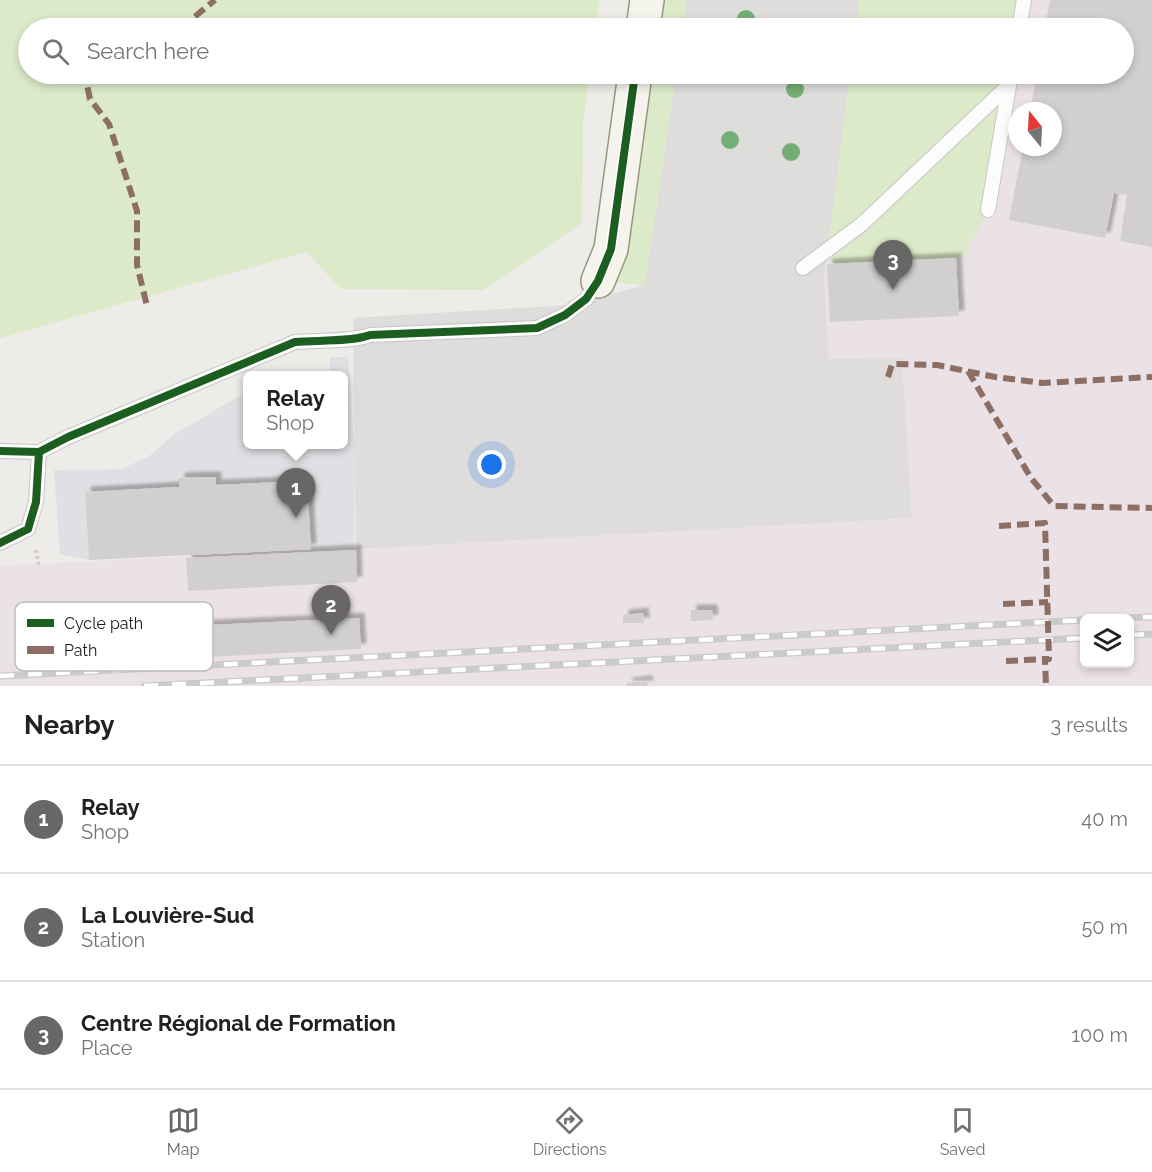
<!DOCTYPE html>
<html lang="en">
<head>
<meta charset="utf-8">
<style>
  :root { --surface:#fff; --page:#f2f2f2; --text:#202124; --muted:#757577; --line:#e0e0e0; --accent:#686766 }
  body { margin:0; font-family:Raleway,sans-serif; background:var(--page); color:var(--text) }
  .controls { position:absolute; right:18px; bottom:18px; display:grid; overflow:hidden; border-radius:9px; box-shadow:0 3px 9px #0003 }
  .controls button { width:54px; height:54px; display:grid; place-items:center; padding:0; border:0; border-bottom:2px solid var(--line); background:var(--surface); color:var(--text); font:30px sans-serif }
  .compass { position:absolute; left:1008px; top:102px; width:54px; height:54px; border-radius:50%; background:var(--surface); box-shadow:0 3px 9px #0003; rotate:342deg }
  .you { position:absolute; left:492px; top:465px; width:21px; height:21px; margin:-15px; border:4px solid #fff; border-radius:50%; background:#1a73e8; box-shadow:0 0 0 9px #1a73e833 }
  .badge { display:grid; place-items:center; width:39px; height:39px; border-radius:50%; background:var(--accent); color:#fff; font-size:20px; font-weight:700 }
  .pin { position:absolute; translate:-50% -50px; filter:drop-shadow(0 2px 3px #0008) }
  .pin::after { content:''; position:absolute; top:32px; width:21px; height:18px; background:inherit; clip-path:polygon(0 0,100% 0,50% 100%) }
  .popup { position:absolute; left:243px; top:371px; width:105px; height:78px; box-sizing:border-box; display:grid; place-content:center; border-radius:9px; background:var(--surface); filter:drop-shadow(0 2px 4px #0005); font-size:20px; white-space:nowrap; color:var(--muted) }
  .popup b { font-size:22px; color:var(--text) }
  .popup::after { content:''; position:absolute; left:50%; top:100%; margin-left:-12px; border:12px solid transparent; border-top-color:var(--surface) }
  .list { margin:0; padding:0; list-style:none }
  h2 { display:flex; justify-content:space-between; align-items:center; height:78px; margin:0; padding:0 24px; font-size:26px }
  h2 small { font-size:20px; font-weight:400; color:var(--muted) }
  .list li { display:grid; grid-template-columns:39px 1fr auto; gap:18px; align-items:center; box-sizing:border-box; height:108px; padding:0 24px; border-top:2px solid var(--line) }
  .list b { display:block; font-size:22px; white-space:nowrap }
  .list p { margin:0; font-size:20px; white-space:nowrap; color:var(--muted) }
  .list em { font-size:20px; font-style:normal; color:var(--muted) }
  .icon { flex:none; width:33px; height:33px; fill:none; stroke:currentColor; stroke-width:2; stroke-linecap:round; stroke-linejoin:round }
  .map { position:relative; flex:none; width:1152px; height:686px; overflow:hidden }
  .search { position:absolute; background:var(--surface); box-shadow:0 3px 9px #0003; left:18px; right:18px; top:18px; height:66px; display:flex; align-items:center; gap:15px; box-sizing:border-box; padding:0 21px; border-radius:33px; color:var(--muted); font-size:22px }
  .sheet { height:402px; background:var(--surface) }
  nav { display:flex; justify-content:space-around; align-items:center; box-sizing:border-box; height:84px; border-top:2px solid var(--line); background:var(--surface); font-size:16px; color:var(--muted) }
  nav a { display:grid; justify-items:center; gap:3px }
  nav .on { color:var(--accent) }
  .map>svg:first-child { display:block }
  .industrial { fill:#ebe2e8; fill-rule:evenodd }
  .grass { fill:#dceac9 }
  .parking { fill:#dedddc }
  .plaza { fill:#e0dfe3 }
  .building { fill:#d2d0ce; filter:url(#shadow) }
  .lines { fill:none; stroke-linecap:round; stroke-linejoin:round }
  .lane-casing { stroke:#c7c6c5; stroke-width:16 }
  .secondary-casing { stroke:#979781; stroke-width:36 }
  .path { stroke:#d7c9c8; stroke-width:4; stroke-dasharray:3 3; stroke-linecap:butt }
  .lane { stroke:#fcfcfc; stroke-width:14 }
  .secondary { stroke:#f4f4ec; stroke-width:33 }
  .rail-casing { stroke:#cbcbca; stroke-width:7 }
  .rail { stroke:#fff; stroke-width:4.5; stroke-dasharray:14; stroke-linecap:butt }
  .quiet { stroke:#8d6e63; stroke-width:6; stroke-dasharray:12 6; stroke-linecap:butt }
  .cycleway-casing { stroke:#fff; stroke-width:11 }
  .cycleway { stroke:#1b5e20; stroke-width:8 }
  .tree { fill:#73af74 }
  .key { fill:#fff; stroke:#bcbcbc; stroke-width:1.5 }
  .key-label { font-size:16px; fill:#202020 }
</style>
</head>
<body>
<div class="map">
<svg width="1152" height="686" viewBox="0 0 1152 686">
  <defs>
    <filter id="shadow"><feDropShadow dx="5.5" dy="-5.5" stdDeviation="1.5" flood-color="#0004"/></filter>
  </defs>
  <rect width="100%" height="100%" fill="#eeece9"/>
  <path class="industrial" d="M 1024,0 L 1152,0 L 1152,686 L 0,686 L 0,566 L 912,518 L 902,358 L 829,359 L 822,244 L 1011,74 L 1124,74 L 1124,28 L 1019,28 ZM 1017,111 L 1053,111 L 1053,147 L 1017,147 ZM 1084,618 L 1130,618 L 1130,664 L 1084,664 Z"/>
  <path class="grass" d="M 0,0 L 600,0 L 596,28 L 28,28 L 28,74 L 590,74 L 583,123 L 582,223 L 484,290 L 341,289 L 307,252 L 0,338 Z
    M 647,0 L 687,0 L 683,28 L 643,28 Z
    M 857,0 L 1024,0 L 1019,28 L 853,28 Z
    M 635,74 L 676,74 L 645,285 L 598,281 Z
    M 846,74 L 1012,74 L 988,210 L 963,257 L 833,265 L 822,244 Z"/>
  <path class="parking" d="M 687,0 L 859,0 L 856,28 L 683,28 Z
    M 676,74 L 850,74 L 824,278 L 829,359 L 902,358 L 912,518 L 356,549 L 353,318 L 570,305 L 645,285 Z"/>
  <path class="plaza" d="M 330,357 L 348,357 L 355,452 L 354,549 L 310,551 L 307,481 L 216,485 L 216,477 L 179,478 L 179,487 L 85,492 L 89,560 L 60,554 L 54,470 L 121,469 L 148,457 L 176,433 L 248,391 L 248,444 L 344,444 L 344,376 L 330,375 Z"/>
  <path class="building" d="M 1050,0 L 1152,0 L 1152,247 L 1120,241 L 1127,195 L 1114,193 L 1105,238 L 1009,220 L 1023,147 L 1053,147 L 1053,111 L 1030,111 L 1037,74 L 1124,74 L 1124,28 L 1045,28 Z
    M 956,258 L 959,316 L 830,322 L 827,264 Z
    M 197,477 L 216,477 L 216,485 L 307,481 L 311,549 L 89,560 L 85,492 L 179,487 L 179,478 Z
    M 356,550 L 357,582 L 188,591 L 186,558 Z
    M 691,610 L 712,610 L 713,620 L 691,621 Z
    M 643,613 L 644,623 L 623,623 L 623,615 Z
    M 359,618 L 361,649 L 192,658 L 190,626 Z
    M 647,681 L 648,686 L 627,686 L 627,683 Z"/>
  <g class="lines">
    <g class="lane-casing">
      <path id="lane" d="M 1019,28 L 1024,0
        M 988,210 L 1011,74
        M 803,268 L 862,224 L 1009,85
        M 0,451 L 39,452 L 68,437 L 295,342 C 316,340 352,342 370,335 L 537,328 L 565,315 L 586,299 L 598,281
        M 0,543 L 28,529 L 36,502 L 39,452"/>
    </g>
    <g class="secondary-casing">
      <path id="secondary" d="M 643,28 L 647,0
        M 598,281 L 611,249 L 635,74"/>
    </g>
    <path class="path" d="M 36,550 L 39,566"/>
    <use href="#lane" class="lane"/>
    <use href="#secondary" class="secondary"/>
    <g class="rail-casing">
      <path id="rail" d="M 1115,618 L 1152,617
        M 1130,635 L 1152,634
        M 0,676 L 1084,620
        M 144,686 L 1084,638"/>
    </g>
    <use href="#rail" class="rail"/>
    <path class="quiet" d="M 181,28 L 215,0
      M 91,74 L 85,76 L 90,99 L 109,124 L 137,211 L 137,265 L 147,306
      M 968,371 L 1031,478 L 1054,506 L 1152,508
      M 888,377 L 892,364 L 937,365 L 995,377 L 1042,383 L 1152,377
      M 999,526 L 1045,523 L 1049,659 L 1045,659 L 1046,686
      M 1003,604 L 1048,602
      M 1006,661 L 1045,659"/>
    <g class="cycleway-casing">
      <path id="cycleway" d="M 0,451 L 39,452 L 68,437 L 295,342 C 316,340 352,342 370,335 L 537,328 L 565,315 L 586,299 L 598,281 L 611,249 L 635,74
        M 0,543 L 28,529 L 36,502 L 39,452"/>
    </g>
    <use href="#cycleway" class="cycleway"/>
  </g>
  <g class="tree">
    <circle cx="746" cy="19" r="9"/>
    <circle cx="795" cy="89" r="9"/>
    <circle cx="730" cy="140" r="9"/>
    <circle cx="791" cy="152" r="9"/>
  </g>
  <rect x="15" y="602" width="198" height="69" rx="9" class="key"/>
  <rect x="27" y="619" width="27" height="8" fill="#1b5e20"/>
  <rect x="27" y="646" width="27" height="8" fill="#8d6e63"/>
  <g class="key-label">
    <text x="64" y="629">Cycle path</text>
    <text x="64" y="656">Path</text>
  </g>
</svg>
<div class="controls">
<button><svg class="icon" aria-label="layers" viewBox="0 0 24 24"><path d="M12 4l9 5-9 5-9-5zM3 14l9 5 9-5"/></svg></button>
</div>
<svg class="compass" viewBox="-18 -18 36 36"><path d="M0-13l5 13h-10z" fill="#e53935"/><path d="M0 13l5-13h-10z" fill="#757577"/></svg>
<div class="you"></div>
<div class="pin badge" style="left:296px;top:518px">1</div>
<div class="popup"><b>Relay</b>Shop</div>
<div class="pin badge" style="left:331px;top:635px">2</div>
<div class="pin badge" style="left:893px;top:290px">3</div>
<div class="search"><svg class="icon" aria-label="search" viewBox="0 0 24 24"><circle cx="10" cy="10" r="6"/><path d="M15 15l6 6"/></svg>Search here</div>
</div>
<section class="sheet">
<h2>Nearby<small>3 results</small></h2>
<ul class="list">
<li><span class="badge">1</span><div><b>Relay</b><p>Shop</p></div><em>40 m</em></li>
<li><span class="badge">2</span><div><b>La Louvière-Sud</b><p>Station</p></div><em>50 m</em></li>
<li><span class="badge">3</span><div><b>Centre Régional de Formation</b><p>Place</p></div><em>100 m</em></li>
</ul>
</section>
<nav>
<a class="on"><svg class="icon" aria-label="map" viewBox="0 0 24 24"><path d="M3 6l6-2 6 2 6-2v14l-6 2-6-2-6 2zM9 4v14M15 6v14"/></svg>Map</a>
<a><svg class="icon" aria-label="directions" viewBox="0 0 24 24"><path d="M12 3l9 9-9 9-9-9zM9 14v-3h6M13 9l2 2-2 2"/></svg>Directions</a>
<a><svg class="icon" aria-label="saved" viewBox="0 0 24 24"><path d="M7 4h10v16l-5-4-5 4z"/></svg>Saved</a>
</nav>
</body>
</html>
